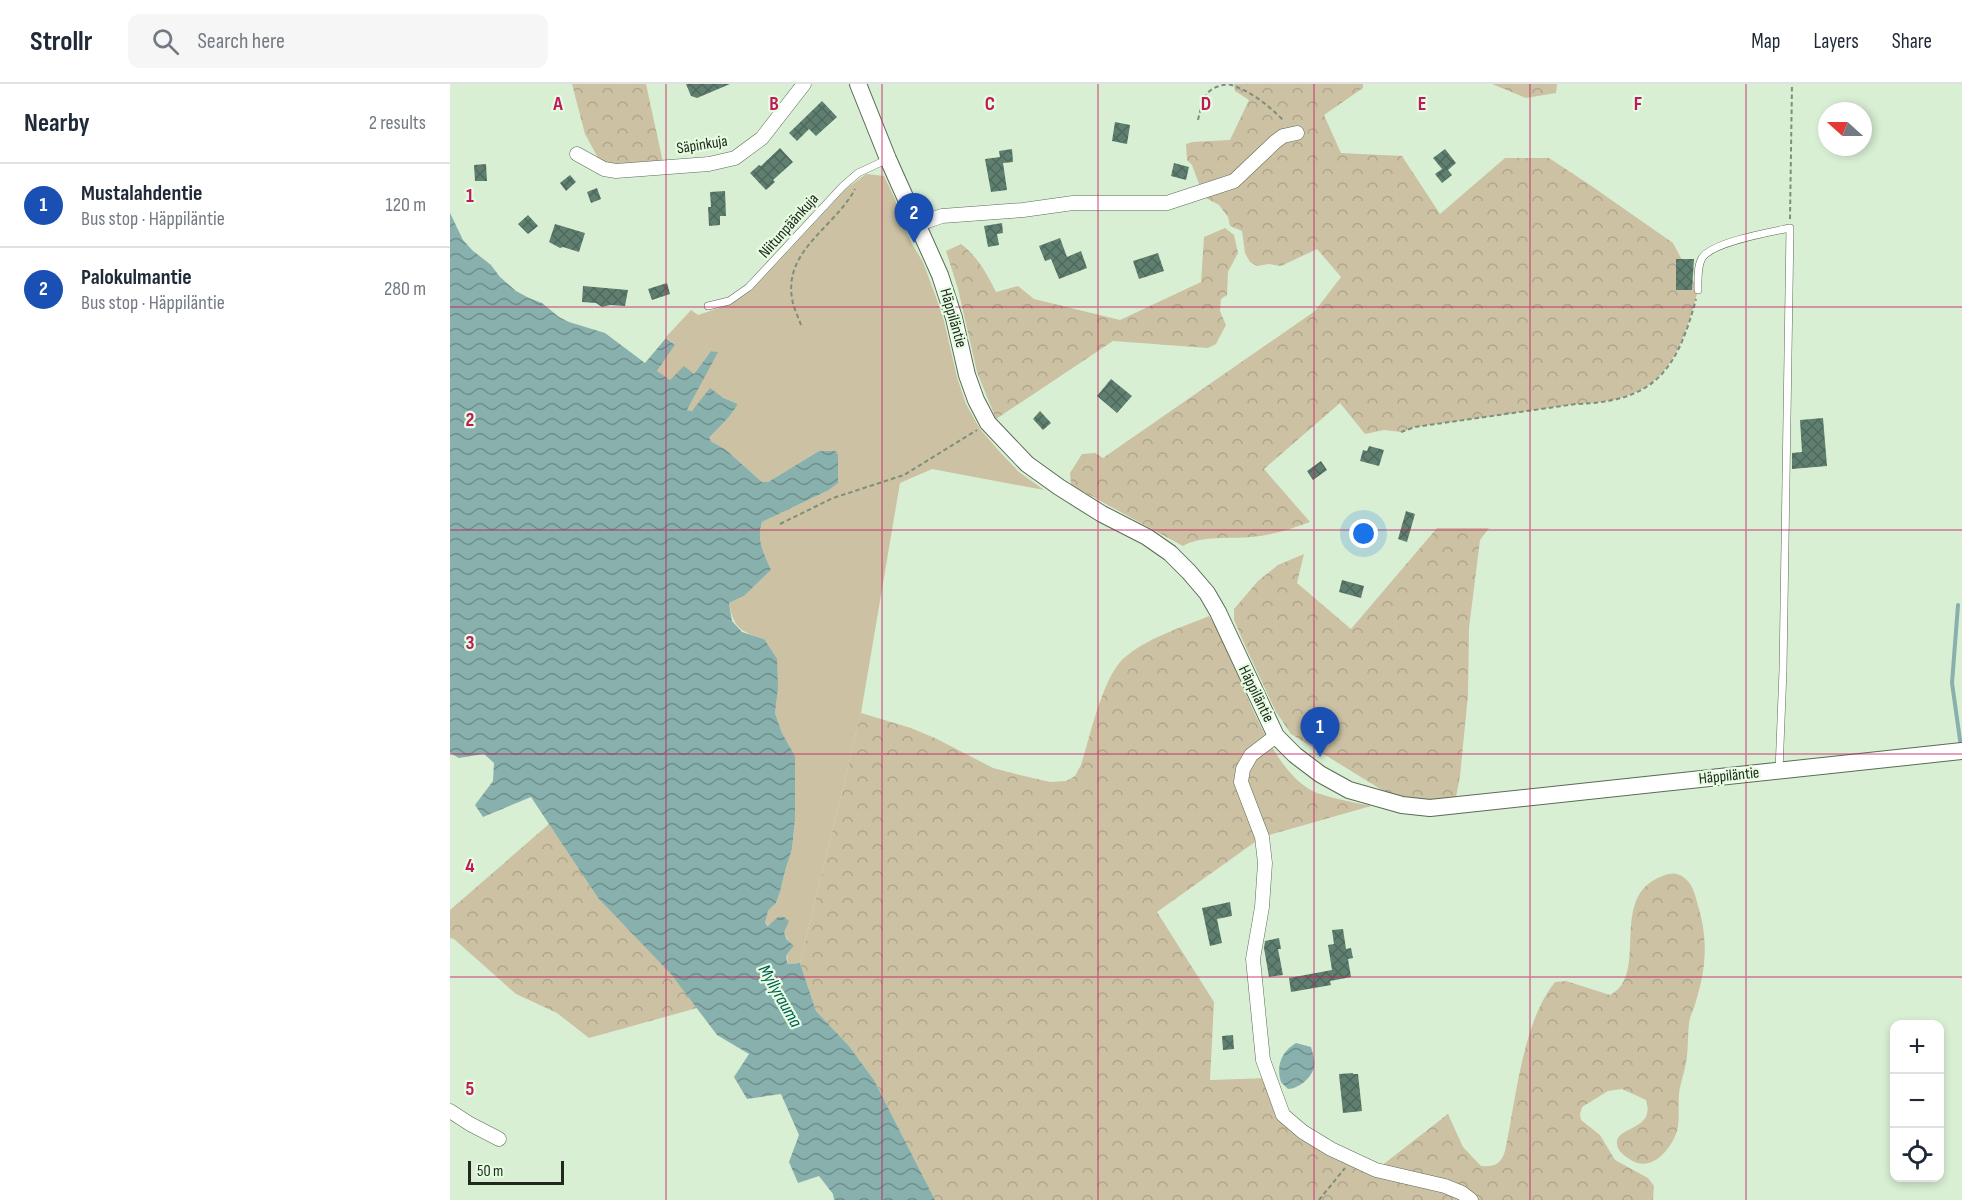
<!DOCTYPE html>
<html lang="en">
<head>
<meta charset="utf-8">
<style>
  :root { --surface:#fff; --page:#f6f6f7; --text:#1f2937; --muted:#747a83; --line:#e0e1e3; --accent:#ea580c }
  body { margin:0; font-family:"Sofia Sans Condensed",sans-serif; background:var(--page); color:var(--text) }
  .controls { position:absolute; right:18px; bottom:18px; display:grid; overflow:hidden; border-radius:12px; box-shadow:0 3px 9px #0003 }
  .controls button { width:54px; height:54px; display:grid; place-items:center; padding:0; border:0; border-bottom:2px solid var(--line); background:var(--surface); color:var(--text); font:30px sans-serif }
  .compass { position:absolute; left:1368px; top:18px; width:54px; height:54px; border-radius:50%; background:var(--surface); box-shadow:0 3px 9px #0003; rotate:291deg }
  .scale { position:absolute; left:18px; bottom:15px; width:96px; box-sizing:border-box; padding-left:6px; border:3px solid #21291f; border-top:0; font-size:16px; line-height:21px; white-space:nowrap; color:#21291f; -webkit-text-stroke:4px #e6fce1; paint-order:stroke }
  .you { position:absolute; left:914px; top:450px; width:21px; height:21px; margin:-15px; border:4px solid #fff; border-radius:50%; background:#1a73e8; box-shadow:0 0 0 9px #1a73e833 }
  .badge { display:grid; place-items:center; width:39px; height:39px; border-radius:50%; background:var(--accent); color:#fff; font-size:20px; font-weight:700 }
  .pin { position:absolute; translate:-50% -50px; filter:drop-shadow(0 2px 3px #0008) }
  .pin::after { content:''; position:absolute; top:32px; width:21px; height:18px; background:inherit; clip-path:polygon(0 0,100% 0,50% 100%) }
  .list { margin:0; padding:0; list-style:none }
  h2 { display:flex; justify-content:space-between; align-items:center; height:78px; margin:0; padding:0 24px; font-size:26px }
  h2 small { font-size:20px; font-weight:400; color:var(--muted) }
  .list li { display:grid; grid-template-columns:39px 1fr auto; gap:18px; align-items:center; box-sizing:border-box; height:84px; padding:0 24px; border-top:2px solid var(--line) }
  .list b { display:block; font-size:22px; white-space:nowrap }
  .list p { margin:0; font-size:20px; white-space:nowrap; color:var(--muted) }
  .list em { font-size:20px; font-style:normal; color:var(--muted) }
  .icon { flex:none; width:33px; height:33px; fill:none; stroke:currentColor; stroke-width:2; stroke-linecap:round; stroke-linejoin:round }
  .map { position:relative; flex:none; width:1512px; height:1116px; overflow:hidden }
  header { display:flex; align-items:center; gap:36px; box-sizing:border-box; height:84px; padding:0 30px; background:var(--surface); border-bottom:2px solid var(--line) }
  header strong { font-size:28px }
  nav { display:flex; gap:33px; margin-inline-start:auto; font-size:21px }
  .search { width:420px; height:54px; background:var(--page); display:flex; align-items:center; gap:15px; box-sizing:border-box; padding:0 21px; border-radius:12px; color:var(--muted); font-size:22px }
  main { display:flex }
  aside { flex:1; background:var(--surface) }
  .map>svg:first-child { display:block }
  .forest { fill:url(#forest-crowns) }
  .green { fill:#ccc1a3 }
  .water { fill:url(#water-waves) }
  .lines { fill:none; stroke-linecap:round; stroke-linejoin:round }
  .stream { stroke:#88b0ad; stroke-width:4 }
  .building { fill:url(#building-cross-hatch) }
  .service-casing { stroke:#596c55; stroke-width:8 }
  .minor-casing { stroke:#596c55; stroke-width:15 }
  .tertiary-casing { stroke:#596c55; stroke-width:18 }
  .path { stroke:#7f8e7b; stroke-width:2; stroke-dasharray:4.5 3; stroke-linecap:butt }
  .service { stroke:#fff; stroke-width:7 }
  .minor { stroke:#fff; stroke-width:14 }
  .tertiary { stroke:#fff; stroke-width:16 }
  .grid { fill:none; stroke:#c2185b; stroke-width:1.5; stroke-opacity:0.55 }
  .labels { text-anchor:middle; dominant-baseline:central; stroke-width:4.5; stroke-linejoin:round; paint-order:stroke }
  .street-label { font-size:16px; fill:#21291f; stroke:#e6fce1 }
  .water-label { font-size:18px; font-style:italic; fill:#015b57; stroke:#e6fce1 }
  .grid-label { font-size:20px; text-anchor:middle; font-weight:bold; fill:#c2185b; stroke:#e6fce1; stroke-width:4.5; stroke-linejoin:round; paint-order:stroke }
</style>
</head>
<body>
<header>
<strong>Strollr</strong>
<div class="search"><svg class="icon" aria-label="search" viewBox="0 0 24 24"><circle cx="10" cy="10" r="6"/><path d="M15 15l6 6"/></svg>Search here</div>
<nav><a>Map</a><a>Layers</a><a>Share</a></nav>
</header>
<main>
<aside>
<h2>Nearby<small>2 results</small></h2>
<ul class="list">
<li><span class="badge" style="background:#1a4fb4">1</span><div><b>Mustalahdentie</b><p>Bus stop · Häppiläntie</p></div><em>120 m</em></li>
<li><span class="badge" style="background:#1a4fb4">2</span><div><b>Palokulmantie</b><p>Bus stop · Häppiläntie</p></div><em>280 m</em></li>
</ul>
</aside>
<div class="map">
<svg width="1512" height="1116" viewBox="0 0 1512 1116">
  <defs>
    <pattern id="forest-crowns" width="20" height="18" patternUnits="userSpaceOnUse" patternTransform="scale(1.5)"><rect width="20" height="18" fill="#ccc1a3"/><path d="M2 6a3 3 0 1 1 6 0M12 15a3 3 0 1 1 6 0" fill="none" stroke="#afa68c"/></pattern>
    <pattern id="water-waves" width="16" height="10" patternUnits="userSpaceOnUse" patternTransform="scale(1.5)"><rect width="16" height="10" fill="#88b0ad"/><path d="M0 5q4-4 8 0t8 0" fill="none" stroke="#6f8f8c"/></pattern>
    <pattern id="building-cross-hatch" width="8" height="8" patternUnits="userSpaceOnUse" patternTransform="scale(1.5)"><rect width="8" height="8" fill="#5f7f70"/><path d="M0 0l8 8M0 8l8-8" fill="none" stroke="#4e685b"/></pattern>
  </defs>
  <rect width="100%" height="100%" fill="#d9efd4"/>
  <path class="forest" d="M 122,0 L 196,0 L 214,83 L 154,85 L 135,50 Z
    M 784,0 L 913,0 L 913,4 L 874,31 L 891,69 L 952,72 L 990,130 L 1055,74 L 1099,74 L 1140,101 L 1223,159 L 1248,206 C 1228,281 1210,317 1126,320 L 965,343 L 951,348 L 934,346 L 915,350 L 890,319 L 814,385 L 860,438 C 841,445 823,451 802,453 C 780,455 752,451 733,462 L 621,401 L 620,389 L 632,370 L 645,369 L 653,374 L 865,227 L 891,193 L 867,165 L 831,182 L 819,180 L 807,182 L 800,178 L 795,169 L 792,147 L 780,142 L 778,133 L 769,121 L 754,113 L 742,81 L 737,76 L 736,60 L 742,58 L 780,56 L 799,16 L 785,7 Z
    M 1042,0 L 1107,0 L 1106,9 L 1076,14 Z
    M 775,144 L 784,151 L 788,169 L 778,188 L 777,211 L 771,215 L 770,227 L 776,241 L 766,260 L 758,264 L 663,257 L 546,335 L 527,288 L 508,205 L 496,167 L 511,160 C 528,173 537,190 546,208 L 568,202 L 584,215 L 670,236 L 751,198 L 754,153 Z
    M 987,444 L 1039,444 L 1030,456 L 1019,544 L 1018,611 L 1010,692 L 1006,713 L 980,717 L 955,714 L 932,706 L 841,650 L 826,628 L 797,566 L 784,536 L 784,525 L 808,497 L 828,481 L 854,470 L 847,499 L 901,545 Z
    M 759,532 C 764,540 769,547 773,556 C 793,597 821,691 867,709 C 884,715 903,718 921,722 L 812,753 L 707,828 L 764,918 L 760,996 L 819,994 L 833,1031 L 926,1086 L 998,1030 L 1013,1063 L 1031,1082 C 1045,1083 1051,1080 1055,1067 C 1066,1016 1072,939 1105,898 L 1116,897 L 1160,911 C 1199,892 1160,818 1206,795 C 1212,792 1221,788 1227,790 C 1240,794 1244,806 1247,818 C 1258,853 1257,881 1246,917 C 1245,922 1242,928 1240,934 C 1237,948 1239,964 1236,979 C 1234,990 1230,1000 1229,1010 C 1228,1023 1230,1035 1227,1047 C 1221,1066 1201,1089 1181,1076 C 1176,1073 1170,1069 1168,1064 C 1159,1041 1207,1049 1196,1016 L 1172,1005 L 1158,1007 L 1132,1023 L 1130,1030 L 1131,1036 L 1150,1051 L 1165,1076 L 1198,1094 L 1204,1102 L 1203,1116 L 485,1116 L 424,996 L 399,962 L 366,927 L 350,879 L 411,629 L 461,644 L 487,655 L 543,684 L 574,692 L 600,698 L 616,697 L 625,692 L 631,681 C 640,653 652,595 673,575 C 696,554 731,544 759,532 Z
    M 99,740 L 148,814 L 221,889 L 247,924 L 139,954 L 107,929 L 66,910 L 4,855 L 0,854 L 0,826 Z"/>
  <path class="green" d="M 416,90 L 434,92 L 445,115 L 451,135 L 462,160 L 473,178 L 486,213 L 494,237 L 507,293 L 516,320 L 530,345 L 549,367 L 569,388 L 594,406 L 482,385 L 450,399 L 411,629 L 350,879 L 338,880 C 335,871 342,857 334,849 C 329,845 320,843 315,839 L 318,827 L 326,819 L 330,808 L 335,787 L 342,765 L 345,736 L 345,672 L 332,649 L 325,629 L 328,605 L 314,555 C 290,547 284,545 279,519 L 294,512 L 321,486 C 314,469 306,457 312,438 L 377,407 L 369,367 L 318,398 L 312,398 L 275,365 L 262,358 L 259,354 L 279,333 L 288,320 L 273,313 L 241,327 L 237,326 L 267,268 L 261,267 L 244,290 L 220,297 L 207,287 L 225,261 L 216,253 L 241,226 L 248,231 L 281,220 L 302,206 L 396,105 Z"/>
  <path class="water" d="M 0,129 L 13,156 L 22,166 L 41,181 L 50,193 L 66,207 L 79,214 L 92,219 L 109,233 L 119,238 L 155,249 L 195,279 L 216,254 L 225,261 L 207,287 L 220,296 L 234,282 L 244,290 L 261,267 L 268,268 L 237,326 L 242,327 L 260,304 L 272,313 L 288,320 L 279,333 L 259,354 L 262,358 L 275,365 L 312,398 L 318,398 L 369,367 L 386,367 L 388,371 L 388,399 L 377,407 L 312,438 C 306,457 314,469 321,486 L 294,512 L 279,519 L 282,537 L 292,548 L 314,555 L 327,575 L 328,605 L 325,629 L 332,649 L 345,672 L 345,736 L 342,765 L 335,787 L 330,808 L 326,819 L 318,827 L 315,839 L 318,842 L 328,833 L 334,833 L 339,837 L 334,848 L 337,856 L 344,862 C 338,868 334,872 338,880 L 350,879 L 366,927 L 399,962 L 424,996 L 485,1116 L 384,1116 L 383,1110 L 369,1092 L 348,1099 L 339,1078 L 349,1051 L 331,1010 L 297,1015 L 284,993 L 299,970 L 267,951 L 221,890 L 148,814 L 81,713 L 33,733 L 25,721 L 43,697 L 44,679 L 34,670 L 9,674 L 0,669 Z
    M 846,959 L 861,963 C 863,969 865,977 864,983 C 862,994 848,1005 838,1005 L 831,998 C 826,982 831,968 846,959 Z"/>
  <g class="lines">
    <path class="stream" d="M 1508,521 L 1502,599 L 1511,663"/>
  </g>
  <path class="building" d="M 236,0 L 280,0 L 247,14 L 241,12 Z
    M 372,17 L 387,33 L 366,52 L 359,45 L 347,57 L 339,49 Z
    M 665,38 L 680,41 L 677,60 L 662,57 Z
    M 330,64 L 343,78 L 323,96 L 325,98 L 316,106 L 300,89 L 309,81 L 311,82 Z
    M 562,65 L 563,78 L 553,79 L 557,106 L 541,108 L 535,75 L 550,73 L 549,67 Z
    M 995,65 L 1006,79 L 998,86 L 1002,91 L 992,99 L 985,90 L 992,85 L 983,74 Z
    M 724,79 L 739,83 L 736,96 L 721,92 Z
    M 36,80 L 37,97 L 25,97 L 24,81 Z
    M 120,91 L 126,98 L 116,107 L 110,99 Z
    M 147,104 L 151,115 L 141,119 L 137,108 Z
    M 275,107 L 276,132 L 270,132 L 270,141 L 259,142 L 258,123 L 261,123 L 260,108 Z
    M 78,131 L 88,142 L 78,150 L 68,140 Z
    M 552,139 L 553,149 L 547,150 L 549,161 L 538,163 L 534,142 Z
    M 105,140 L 135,149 L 129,168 L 113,163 L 110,164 L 99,158 Z
    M 610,154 L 617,173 L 631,167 L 637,184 L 609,195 L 601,175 L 595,177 L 589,162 Z
    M 708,169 L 714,187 L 689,195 L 683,177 Z
    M 1226,175 L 1244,175 L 1242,206 L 1226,206 Z
    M 217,199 L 220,210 L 202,216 L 198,205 Z
    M 133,202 L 178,206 L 175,222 L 160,221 L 152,223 L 146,219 L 132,218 Z
    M 661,295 L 682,312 L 667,329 L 647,312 Z
    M 590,327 L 601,339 L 593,346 L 583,335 Z
    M 1373,334 L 1377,382 L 1342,385 L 1342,369 L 1352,368 L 1350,336 Z
    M 919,362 L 934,366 L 929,382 L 910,377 L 913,366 L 917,367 Z
    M 871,377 L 877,386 L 863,396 L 857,387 Z
    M 956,427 L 965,430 L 957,458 L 948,455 Z
    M 892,496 L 914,502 L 911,514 L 889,508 Z
    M 780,818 L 782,832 L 767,835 L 772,859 L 760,862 L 752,824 Z
    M 893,845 L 896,865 L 901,864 L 903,874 L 898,875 L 901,893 L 880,897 L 881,901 L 841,908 L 839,894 L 882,886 L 878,861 L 884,860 L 882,846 Z
    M 829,854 L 831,865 L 828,865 L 833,891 L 819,893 L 814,864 L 815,857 Z
    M 783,951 L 784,965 L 773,966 L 772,952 Z
    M 903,989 L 903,990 L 908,990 L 912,1027 L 893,1029 L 889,990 Z"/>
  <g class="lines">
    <g class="service-casing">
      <path id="service" d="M 1248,206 C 1248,196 1247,183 1252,174 C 1262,158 1321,148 1340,144 L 1333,586 L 1329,687
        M 258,222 L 279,217 L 299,203 L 393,102 L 408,89 L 438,75"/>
    </g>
    <g class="minor-casing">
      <path id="minor" d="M 127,70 L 154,85 L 166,87 L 259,80 L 285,74 L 312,54 L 354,0
        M 468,140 L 492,132 L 573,126 L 623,119 L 717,119 L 784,97 L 825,58 L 833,52 L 847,49
        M 826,652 L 801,671 L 793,685 L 791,698 L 812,753 L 815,779 L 812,823 L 803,875 L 813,976 L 833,1031 L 853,1048 L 881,1065 L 926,1086 L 995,1102 L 1012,1109 L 1021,1116
        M 0,1027 L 20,1040 L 49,1055"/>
    </g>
    <g class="tertiary-casing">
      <path id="tertiary" d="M 408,0 L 438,75 L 490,191 L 504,234 L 517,291 L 526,316 L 538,339 L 577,380 L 609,403 L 652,430 L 697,453 L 720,469 L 739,488 L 757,509 L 768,528 L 826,652 L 845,671 L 870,690 L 899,706 L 952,721 L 980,724 L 1512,667"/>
    </g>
    <path class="path" d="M 748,36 C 753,14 754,4 778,0 C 800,6 818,21 834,37
      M 1340,135 L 1342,0
      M 351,241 C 348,232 343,223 342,214 C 334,166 385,143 405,105
      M 951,348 L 965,343 L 1126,320 C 1204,318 1227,287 1246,215
      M 330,440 L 383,414 L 454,391 L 527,346
      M 869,1116 L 895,1084"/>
    <use href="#service" class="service"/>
    <use href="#minor" class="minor"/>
    <use href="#tertiary" class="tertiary"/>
  </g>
  <path class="grid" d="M 216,0 L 216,1116M 432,0 L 432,1116M 648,0 L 648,1116M 864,0 L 864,1116M 1080,0 L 1080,1116M 1296,0 L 1296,1116M 0,223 L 1512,223M 0,446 L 1512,446M 0,670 L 1512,670M 0,893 L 1512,893"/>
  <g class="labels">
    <g class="street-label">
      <text transform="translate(252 61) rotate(-9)">Säpinkuja</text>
      <text transform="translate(339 142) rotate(-48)">Niitunpäänkuja</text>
      <text transform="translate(503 234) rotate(74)">Häppiläntie</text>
      <text transform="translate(806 610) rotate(64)">Häppiläntie</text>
      <text transform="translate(1279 692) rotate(-6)">Häppiläntie</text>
    </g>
    <g class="water-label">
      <text transform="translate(330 912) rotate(60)">Myllyrauma</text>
    </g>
  </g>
  <g class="grid-label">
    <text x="108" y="26">A</text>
    <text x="324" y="26">B</text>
    <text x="540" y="26">C</text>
    <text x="756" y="26">D</text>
    <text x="972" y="26">E</text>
    <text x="1188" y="26">F</text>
    <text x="20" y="118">1</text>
    <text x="20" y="342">2</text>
    <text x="20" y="565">3</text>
    <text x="20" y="788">4</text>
    <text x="20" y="1011">5</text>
  </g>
</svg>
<div class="controls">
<button>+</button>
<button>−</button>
<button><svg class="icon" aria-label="locate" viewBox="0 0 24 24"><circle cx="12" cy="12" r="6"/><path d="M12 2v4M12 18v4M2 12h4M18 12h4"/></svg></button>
</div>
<svg class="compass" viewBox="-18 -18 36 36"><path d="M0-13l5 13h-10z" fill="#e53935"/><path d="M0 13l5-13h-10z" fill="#747a83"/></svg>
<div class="scale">50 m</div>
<div class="you"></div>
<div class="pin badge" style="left:870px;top:673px;background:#1a4fb4">1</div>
<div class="pin badge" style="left:464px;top:159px;background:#1a4fb4">2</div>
</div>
</main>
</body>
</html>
